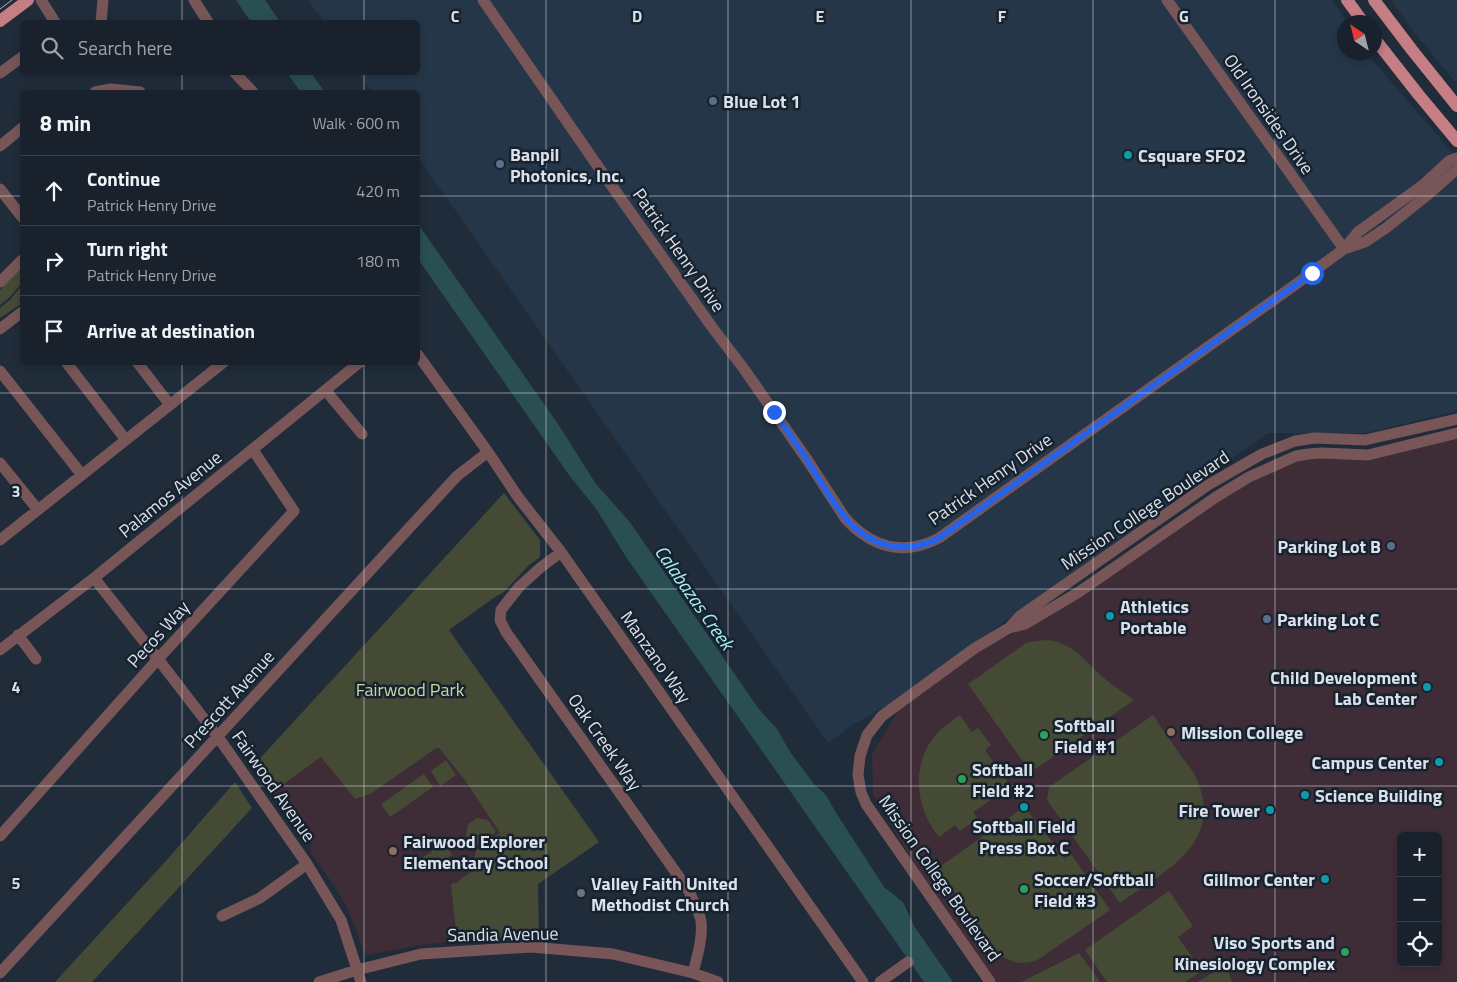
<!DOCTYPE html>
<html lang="en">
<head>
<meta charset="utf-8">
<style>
  :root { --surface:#18212c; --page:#212934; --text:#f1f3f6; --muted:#9fa3a9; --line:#363e48 }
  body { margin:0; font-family:"Titillium Web",sans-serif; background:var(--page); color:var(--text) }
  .controls { position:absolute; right:15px; bottom:15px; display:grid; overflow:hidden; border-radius:8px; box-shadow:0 2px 8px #0003 }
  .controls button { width:45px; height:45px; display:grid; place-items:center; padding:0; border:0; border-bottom:1px solid var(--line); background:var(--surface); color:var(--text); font:25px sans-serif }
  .compass { position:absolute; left:1337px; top:15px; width:45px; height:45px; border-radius:50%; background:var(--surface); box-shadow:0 2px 8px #0003; rotate:325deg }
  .stop { position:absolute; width:15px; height:15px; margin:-11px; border:4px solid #2563eb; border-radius:50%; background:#fff }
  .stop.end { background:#2563eb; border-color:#fff; box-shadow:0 1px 5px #0008 }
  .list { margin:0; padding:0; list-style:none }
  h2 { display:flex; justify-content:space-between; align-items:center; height:65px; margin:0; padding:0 20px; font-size:21px }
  h2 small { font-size:16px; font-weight:400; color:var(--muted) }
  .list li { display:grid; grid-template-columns:32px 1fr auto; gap:15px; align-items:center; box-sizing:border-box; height:70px; padding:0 20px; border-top:1px solid var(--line) }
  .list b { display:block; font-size:19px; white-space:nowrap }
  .list p { margin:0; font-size:16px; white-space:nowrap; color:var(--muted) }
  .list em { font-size:16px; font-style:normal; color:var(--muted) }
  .icon { flex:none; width:28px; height:28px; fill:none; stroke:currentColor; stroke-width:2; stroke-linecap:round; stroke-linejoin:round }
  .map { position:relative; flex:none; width:1457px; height:982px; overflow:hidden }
  .search { position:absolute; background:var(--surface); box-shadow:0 2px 8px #0003; left:20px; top:20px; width:400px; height:55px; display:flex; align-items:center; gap:12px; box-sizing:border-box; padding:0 18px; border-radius:8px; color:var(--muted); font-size:19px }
  .panel { position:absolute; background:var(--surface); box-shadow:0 2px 8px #0003; left:20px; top:90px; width:400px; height:275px; border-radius:8px }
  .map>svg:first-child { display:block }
  .built { fill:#253648 }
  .education { fill:#3e2c36; fill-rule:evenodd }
  .green { fill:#454a35 }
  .water { fill:#2a4f52 }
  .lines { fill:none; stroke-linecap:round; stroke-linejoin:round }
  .minor { stroke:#785658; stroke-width:11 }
  .major { stroke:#c57e84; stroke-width:12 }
  .tram { stroke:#aab3bd; stroke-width:1 }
  .route { stroke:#2563eb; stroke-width:6 }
  .grid { fill:none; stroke:#dae1ea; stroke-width:1; stroke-opacity:0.55 }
  .service-dot { fill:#5c6f8a; stroke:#17222f; stroke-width:2 }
  .culture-dot { fill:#0f9aa8; stroke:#17222f; stroke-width:2 }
  .education-dot { fill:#8d6e63; stroke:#17222f; stroke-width:2 }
  .leisure-dot { fill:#2e9e5b; stroke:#17222f; stroke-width:2 }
  .worship-dot { fill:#6b7280; stroke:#17222f; stroke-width:2 }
  .labels { text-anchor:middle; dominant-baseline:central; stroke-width:5; stroke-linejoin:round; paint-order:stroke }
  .poi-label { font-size:18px; font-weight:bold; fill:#dae1ea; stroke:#17222f; text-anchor:start }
  .street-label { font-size:18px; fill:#dae1ea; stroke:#17222f }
  .park-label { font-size:18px; fill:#cbd7a1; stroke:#17222f }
  .water-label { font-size:19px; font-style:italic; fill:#a5eff4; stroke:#17222f }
  .grid-label { font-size:16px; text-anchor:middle; font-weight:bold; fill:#dae1ea; stroke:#17222f; stroke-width:5; stroke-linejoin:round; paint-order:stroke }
</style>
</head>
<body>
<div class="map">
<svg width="1457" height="982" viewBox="0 0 1457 982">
  <rect width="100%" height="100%" fill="#202c3a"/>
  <path class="built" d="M 308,0 L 1332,0 L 1347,22 L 1344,22 L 1344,52 L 1367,53 L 1373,61 L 1457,158 L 1457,411 L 1366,433 L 1268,433 L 888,705 L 854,724 L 828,743 L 418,157 L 418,92 L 372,92 L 358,73 L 418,72 L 418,22 L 324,22 Z
    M 1391,0 L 1457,0 L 1457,84 L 1413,31 Z"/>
  <path class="education" d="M 1457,438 L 1457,982 L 996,982 L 920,874 L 873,795 L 872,754 L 899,709 L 977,653 L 996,642 L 1024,628 L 1211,505 L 1244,486 L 1278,469 L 1304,459 ZM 1401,836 L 1438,836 L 1438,963 L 1401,963 Z
    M 437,748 L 439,748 L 463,778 L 501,833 L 476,850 L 474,870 L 452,886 L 456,941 L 415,946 L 368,955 L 364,952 L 354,924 L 346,906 L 337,890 L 310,852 L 311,842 L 278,795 L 270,794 L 321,757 L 372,793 Z"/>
  <path class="green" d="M 22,266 L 22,283 L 10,297 L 0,305 L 0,290 Z
    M 22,285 L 22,296 L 19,299 L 21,304 L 0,318 L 0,308 L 10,300 Z
    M 504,493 L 540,540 L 540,557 L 529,565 L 504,592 L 495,597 L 449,630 L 599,842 L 538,884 L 539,939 L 457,942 L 451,885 L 453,883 L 456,883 L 473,870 L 472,869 L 476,850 L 500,833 L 464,779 L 439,748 L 435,749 L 372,793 L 355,799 L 321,757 L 270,794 L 252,767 Z
    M 1050,640 C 1077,646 1085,662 1105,679 C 1114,686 1124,693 1134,700 L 1034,770 L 1028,769 L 968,684 L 1026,643 L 1035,641 Z
    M 960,715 L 972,732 L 978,728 L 991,745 L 985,750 L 1008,783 L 1007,789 L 973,812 L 978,819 L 960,831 L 955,825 L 939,837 C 914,806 910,762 939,731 C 945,725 953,720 960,715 Z
    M 1153,715 C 1162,729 1172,742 1181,756 C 1186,763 1193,770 1196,778 C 1226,843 1164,872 1120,903 L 1047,800 L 1049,787 Z
    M 446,760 L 456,775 L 440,786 L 431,771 Z
    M 424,774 L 433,787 L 390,817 L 381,804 Z
    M 235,782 L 252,808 L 92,982 L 55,982 L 165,862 Z
    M 1021,809 L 1027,810 L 1065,858 L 1071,854 L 1110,910 L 1039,959 C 1022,967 1007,962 994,949 L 938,868 Z
    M 477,818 L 488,820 L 496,832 L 474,847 L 466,836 L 468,824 Z
    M 444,843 L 452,855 L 431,870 L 422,858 Z
    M 1169,891 L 1193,926 L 1178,937 L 1202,971 L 1185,982 L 1107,982 L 1085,950 Z
    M 1079,953 L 1100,982 L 1021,982 Z
    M 1226,965 L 1232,982 L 1197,982 Z"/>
  <path class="water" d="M 236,0 L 265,0 L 280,22 L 251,22 Z
    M 287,73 L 311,73 L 325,92 L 301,92 Z
    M 418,224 L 558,424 L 596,484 L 629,521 L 758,708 L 777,729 L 790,752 L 814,784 L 826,795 L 835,811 L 884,887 L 903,902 L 914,926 L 953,982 L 924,982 L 626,557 L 597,510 L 569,475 L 418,259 Z"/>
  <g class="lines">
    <path class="minor" d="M 41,0 L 55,22
      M 194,0 L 208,22
      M 483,0 L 597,165 L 712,327 L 744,369 L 808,461 L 845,518 C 871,547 903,557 939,538 L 1292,287 L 1344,249 L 1358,232 L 1423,185 L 1449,161 L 1457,158
      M 1167,0 L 1344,249
      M 101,22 L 103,0
      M 234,72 L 253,92
      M 0,73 L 22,57
      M 95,92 L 111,89 L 140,92
      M 0,146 L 22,128
      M 0,189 L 22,217
      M 1344,249 L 1365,242 L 1386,228 L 1430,193 L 1457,169
      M 0,282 L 22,260
      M 0,329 L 22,312
      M 418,355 L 488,452 L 518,497 L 561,552 L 863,982
      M 66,362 L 126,440
      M 137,362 L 170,405
      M 0,371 L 82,475
      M 326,391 L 362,434
      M 0,463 L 38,510
      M 0,540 L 224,362
      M 561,552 L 540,568 L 519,587 L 501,610 L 500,620 L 506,632 L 689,891 C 693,901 699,911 701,921 C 703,938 697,957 693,973
      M 94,578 L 158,659 L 218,737 L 307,864 L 341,920 L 361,982
      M 1010,627 L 1020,616 L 1208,485 L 1262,454 L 1295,441 L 1315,438 L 1365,440 L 1457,419
      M 18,635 L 36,659
      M 0,650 L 94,578 L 360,362
      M 0,836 L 158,659 L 294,511 L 253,450
      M 222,916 L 260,898 L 307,864
      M 0,973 L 457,476 L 488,452
      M 319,982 L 357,970 L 421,954 L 531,947 L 613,954 L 693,973 L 718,982
      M 880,982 L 908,962
      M 990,982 L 866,804 L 861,792 L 858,775 L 860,756 L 867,735 L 882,716 L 975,648 L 1009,628 L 1025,624 L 1079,592 L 1216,497 L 1249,477 L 1296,456 L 1308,454 L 1322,453 L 1368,455 L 1457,433"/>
    <path class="major" d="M 1347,0 L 1363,22
      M 1374,0 L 1412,50 L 1457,106
      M 0,21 L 28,0
      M 1374,38 L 1418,94 L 1457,141"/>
    <path class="tram" d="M 0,9 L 12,0"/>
  </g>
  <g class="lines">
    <path class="route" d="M 774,412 C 786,429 799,447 810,465 C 831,497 850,539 891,546 C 908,549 924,546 939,538 L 1312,273"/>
  </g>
  <path class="grid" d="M 182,0 L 182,22M 364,0 L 364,22M 546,0 L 546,982M 728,0 L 728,982M 911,0 L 911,982M 1093,0 L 1093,982M 1275,0 L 1275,982M 182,72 L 182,92M 364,72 L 364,92M 0,196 L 22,196M 418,196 L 1457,196M 182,362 L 182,982M 364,362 L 364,982M 0,393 L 1457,393M 0,589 L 1457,589M 0,786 L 1457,786"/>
  <g class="service-dot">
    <circle cx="713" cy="101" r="5"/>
    <circle cx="500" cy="164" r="5"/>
    <circle cx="1391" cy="546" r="5"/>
    <circle cx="1267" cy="619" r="5"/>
  </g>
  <g class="culture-dot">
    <circle cx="1128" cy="155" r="5"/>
    <circle cx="1110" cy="616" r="5"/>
    <circle cx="1427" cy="687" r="5"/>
    <circle cx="1439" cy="762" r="5"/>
    <circle cx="1305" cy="795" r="5"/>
    <circle cx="1024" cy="807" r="5"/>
    <circle cx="1270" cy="810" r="5"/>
    <circle cx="1325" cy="879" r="5"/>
  </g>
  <g class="education-dot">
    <circle cx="1171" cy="732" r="5"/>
    <circle cx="393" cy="851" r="5"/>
  </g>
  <g class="leisure-dot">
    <circle cx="1044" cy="735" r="5"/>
    <circle cx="962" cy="779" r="5"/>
    <circle cx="1024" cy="889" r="5"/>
    <circle cx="1345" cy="952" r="5"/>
  </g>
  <circle class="worship-dot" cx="581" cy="893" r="5"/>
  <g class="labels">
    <g class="poi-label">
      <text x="723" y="101">Blue Lot 1</text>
      <text x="510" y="154">Banpil<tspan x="510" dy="21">Photonics, Inc.</tspan></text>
      <text x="1138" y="155">Csquare SFO2</text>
      <text x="1381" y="546" text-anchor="end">Parking Lot B</text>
      <text x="1120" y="606">Athletics<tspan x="1120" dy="21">Portable</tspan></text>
      <text x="1277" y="619">Parking Lot C</text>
      <text x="1417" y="677" text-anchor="end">Child Development<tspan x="1417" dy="21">Lab Center</tspan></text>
      <text x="1054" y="725">Softball<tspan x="1054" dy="21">Field #1</tspan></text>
      <text x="1181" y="732">Mission College</text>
      <text x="1429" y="762" text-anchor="end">Campus Center</text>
      <text x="972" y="769">Softball<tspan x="972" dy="21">Field #2</tspan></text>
      <text x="1315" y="795">Science Building</text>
      <text x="1260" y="810" text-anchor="end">Fire Tower</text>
      <text x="1024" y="826" text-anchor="middle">Softball Field<tspan x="1024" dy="21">Press Box C</tspan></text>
      <text x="403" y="841">Fairwood Explorer<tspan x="403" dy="21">Elementary School</tspan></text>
      <text x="1034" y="879">Soccer/Softball<tspan x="1034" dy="21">Field #3</tspan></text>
      <text x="1315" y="879" text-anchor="end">Gillmor Center</text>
      <text x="591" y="883">Valley Faith United<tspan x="591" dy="21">Methodist Church</tspan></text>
      <text x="1335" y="942" text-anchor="end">Viso Sports and<tspan x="1335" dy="21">Kinesiology Complex</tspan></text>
    </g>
    <g class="street-label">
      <text transform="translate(1269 114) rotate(55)">Old Ironsides Drive</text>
      <text transform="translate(679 250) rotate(55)">Patrick Henry Drive</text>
      <text transform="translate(990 479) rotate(-35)">Patrick Henry Drive</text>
      <text transform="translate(170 494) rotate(-39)">Palamos Avenue</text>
      <text transform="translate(1145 510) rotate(-34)">Mission College Boulevard</text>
      <text transform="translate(158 634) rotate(-48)">Pecos Way</text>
      <text transform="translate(656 657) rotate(55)">Manzano Way</text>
      <text transform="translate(229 699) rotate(-48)">Prescott Avenue</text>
      <text transform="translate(605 742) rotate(55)">Oak Creek Way</text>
      <text transform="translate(274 786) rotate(55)">Fairwood Avenue</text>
      <text transform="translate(940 878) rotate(55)">Mission College Boulevard</text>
      <text transform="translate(503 934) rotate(-1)">Sandia Avenue</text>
    </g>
    <g class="park-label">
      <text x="410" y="689">Fairwood Park</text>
    </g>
    <g class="water-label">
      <text transform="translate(695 597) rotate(55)">Calabazas Creek</text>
    </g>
  </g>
  <g class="grid-label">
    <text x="455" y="22">C</text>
    <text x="637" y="22">D</text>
    <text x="820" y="22">E</text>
    <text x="1002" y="22">F</text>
    <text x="1184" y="22">G</text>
    <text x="16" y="497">3</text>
    <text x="16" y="693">4</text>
    <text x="16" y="889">5</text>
  </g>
</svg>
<div class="controls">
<button>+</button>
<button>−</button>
<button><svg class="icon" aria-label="locate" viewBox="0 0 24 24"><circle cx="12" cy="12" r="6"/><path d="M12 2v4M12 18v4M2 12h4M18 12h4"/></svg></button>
</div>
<svg class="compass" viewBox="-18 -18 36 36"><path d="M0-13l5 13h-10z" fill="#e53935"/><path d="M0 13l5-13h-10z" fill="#9fa3a9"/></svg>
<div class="stop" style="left:1312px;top:273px"></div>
<div class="stop end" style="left:774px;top:412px"></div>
<div class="search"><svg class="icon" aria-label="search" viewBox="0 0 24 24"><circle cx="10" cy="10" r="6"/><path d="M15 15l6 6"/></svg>Search here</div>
<section class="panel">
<h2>8 min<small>Walk · 600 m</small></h2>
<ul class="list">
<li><svg class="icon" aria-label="ahead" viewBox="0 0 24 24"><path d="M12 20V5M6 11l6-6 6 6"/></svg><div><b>Continue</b><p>Patrick Henry Drive</p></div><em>420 m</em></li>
<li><svg class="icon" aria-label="right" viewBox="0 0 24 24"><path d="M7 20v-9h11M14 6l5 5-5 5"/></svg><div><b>Turn right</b><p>Patrick Henry Drive</p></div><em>180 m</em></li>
<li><svg class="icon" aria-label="arrive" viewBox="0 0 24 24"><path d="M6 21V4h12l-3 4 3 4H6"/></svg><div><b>Arrive at destination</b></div></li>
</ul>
</section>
</div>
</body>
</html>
